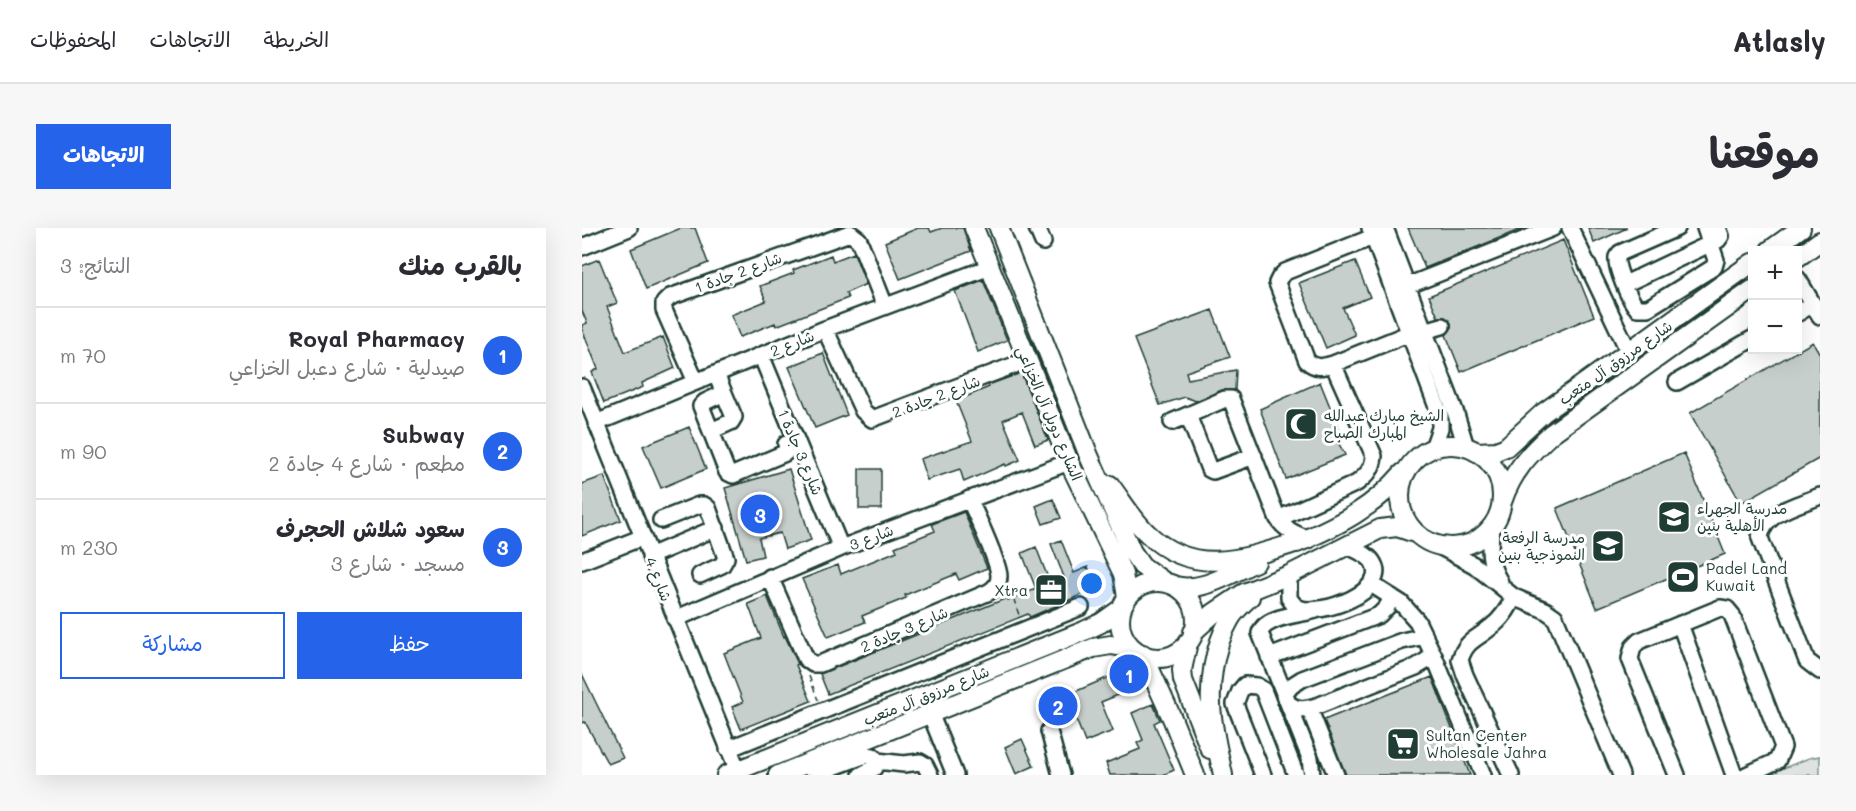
<!DOCTYPE html>
<html lang="ar">
<head>
<meta charset="utf-8">
<style>
  :root { --surface:#fff; --page:#f7f7f7; --text:#2b2b33; --muted:#7c7c81; --line:#e1e1e2; --accent:#2563eb }
  body { margin:0; font-family:Mali,"Playpen Sans Arabic",sans-serif; background:var(--page); color:var(--text); direction:rtl }
  .controls { position:absolute; right:18px; top:18px; display:grid; overflow:hidden; border-radius:0px; box-shadow:0 6px 24px #0002 }
  .controls button { width:54px; height:54px; display:grid; place-items:center; padding:0; border:0; border-bottom:2px solid var(--line); background:var(--surface); color:var(--text); font:30px sans-serif }
  .you { position:absolute; left:510px; top:356px; width:21px; height:21px; margin:-15px; border:4px solid #fff; border-radius:50%; background:#1a73e8; box-shadow:0 0 0 9px #1a73e833 }
  .badge { display:grid; place-items:center; width:39px; height:39px; border-radius:50%; background:var(--accent); color:#fff; font-size:20px; font-weight:700 }
  .pin { position:absolute; translate:-50% -50%; border:3px solid #fff; box-shadow:0 2px 6px #0006 }
  .list { margin:0; padding:0; list-style:none }
  h2 { display:flex; justify-content:space-between; align-items:center; height:78px; margin:0; padding:0 24px; font-size:26px }
  h2 small { font-size:20px; font-weight:400; color:var(--muted) }
  .list li { display:grid; grid-template-columns:39px 1fr auto; gap:18px; align-items:center; box-sizing:border-box; height:96px; padding:0 24px; border-top:2px solid var(--line) }
  .list b { display:block; font-size:22px; white-space:nowrap }
  .list p { margin:0; font-size:20px; white-space:nowrap; color:var(--muted) }
  .list em { font-size:20px; font-style:normal; color:var(--muted) }
  .actions { display:flex; gap:12px; padding:18px 24px }
  .actions a { flex:1; padding:14px 0; border:2px solid var(--accent); border-radius:0px; text-align:center; font-size:21px; color:var(--accent) }
  .actions .main { background:var(--accent); color:#fff }
  .map { position:relative; flex:none; width:1238px; height:547px; overflow:hidden; direction:ltr; border-radius:0px }
  header { display:flex; align-items:center; gap:36px; box-sizing:border-box; height:84px; padding:0 30px; background:var(--surface); border-bottom:2px solid var(--line) }
  header strong { font-size:28px }
  nav { display:flex; gap:33px; margin-inline-start:auto; font-size:21px }
  .intro { display:flex; align-items:center; justify-content:space-between; box-sizing:border-box; height:144px; padding:0 36px }
  h1 { margin:0; font-size:42px }
  .button { padding:15px 27px; border-radius:0px; background:var(--accent); color:#fff; font-size:21px; font-weight:700 }
  main { display:flex; gap:36px; padding:0 36px }
  aside { flex:1; background:var(--surface); border-radius:0px; box-shadow:0 6px 24px #0002 }
  .map>svg:first-child { display:block }
  .green { fill:#dee3e2; stroke:#7e908b; stroke-width:1.5 }
  .building { fill:#c7cfcc; stroke:#1f3d34; stroke-width:1.5 }
  .lines { fill:none; stroke-linecap:round; stroke-linejoin:round }
  .minor-casing { stroke:#1f3d34; stroke-width:20 }
  .major-casing { stroke:#1f3d34; stroke-width:22 }
  .path { stroke:#1f3d34; stroke-width:1.5; stroke-dasharray:6 4.5; stroke-linecap:butt }
  .minor { stroke:#fff; stroke-width:15 }
  .major { stroke:#fff; stroke-width:18 }
  .labels { text-anchor:middle; dominant-baseline:central; stroke-width:6; stroke-linejoin:round; paint-order:stroke }
  .street-label { font-size:15px; fill:#1f3d34; stroke:#fff }
  .poi-label { font-size:15px; fill:#1f3d34; stroke:#fff; text-anchor:start }
</style>
</head>
<body>
<header>
<strong>Atlasly</strong>
<nav><a>الخريطة</a><a>الاتجاهات</a><a>المحفوظات</a></nav>
</header>
<div class="intro"><h1>موقعنا</h1><a class="button">الاتجاهات</a></div>
<main>
<div class="map">
<svg width="1238" height="547" viewBox="0 0 1238 547">
  <rect width="100%" height="100%" fill="#fff"/>
  <filter id="ink" filterUnits="userSpaceOnUse"><feTurbulence type="fractalNoise" baseFrequency=".0167" numOctaves="2"/><feDisplacementMap in="SourceGraphic" scale="12" xChannelSelector="R" yChannelSelector="G"/><feConvolveMatrix kernelMatrix="1 2 1 2 8 2 1 2 1" color-interpolation-filters="sRGB"/></filter>
  <g filter="url(#ink)">
    <path class="green" d="M 1238,528 L 1238,547 L 1184,547 L 1227,530 Z"/>
    <path class="building" d="M 99,0 L 113,0 L 126,35 L 64,61 L 49,21 Z
      M 336,0 L 347,0 L 349,4 L 360,0 L 381,0 L 389,23 L 318,51 L 303,14 Z
      M 826,0 L 942,0 L 843,40 Z
      M 1006,0 L 1045,0 L 1012,15 Z
      M 981,12 L 1012,88 L 879,144 L 864,107 L 869,101 L 869,95 L 863,89 L 856,89 L 847,68 Z
      M 272,25 L 284,56 L 264,65 L 266,70 L 194,98 L 193,95 L 158,109 L 149,87 L 184,73 L 178,58 L 212,45 L 211,42 L 249,27 L 251,33 Z
      M 17,31 L 35,75 L 25,79 L 43,124 L 81,109 L 93,140 L 60,155 L 61,159 L 22,175 L 10,144 L 16,141 L 0,101 L 0,97 L 5,95 L 0,83 L 0,38 Z
      M 773,33 L 788,69 L 761,80 L 773,107 L 744,120 L 717,55 Z
      M 401,52 L 425,112 L 396,124 L 373,63 Z
      M 630,82 L 648,129 L 604,144 L 606,151 L 654,142 L 653,162 L 640,162 L 614,173 L 603,169 L 578,177 L 552,111 Z
      M 1231,114 L 1238,126 L 1238,230 L 1159,275 L 1108,185 Z
      M 241,125 L 265,187 L 233,200 L 207,139 Z
      M 439,145 L 466,212 L 453,217 L 440,184 L 421,192 L 438,232 L 424,238 L 423,236 L 382,254 L 378,241 L 345,252 L 338,231 L 390,213 L 374,173 L 407,159 L 406,157 Z
      M 738,154 L 761,211 L 756,214 L 763,227 L 704,251 L 678,181 Z
      M 107,199 L 124,241 L 79,260 L 61,218 Z
      M 1102,225 L 1143,326 L 1015,380 L 975,280 Z
      M 207,241 L 229,312 L 203,321 L 198,305 L 177,310 L 181,328 L 164,332 L 143,260 Z
      M 277,241 L 299,241 L 299,281 L 277,281 Z
      M 22,248 L 39,292 L 0,308 L 0,256 Z
      M 471,271 L 479,290 L 461,296 L 454,278 Z
      M 382,284 L 405,340 L 377,352 L 374,346 L 323,367 L 324,370 L 280,388 L 283,394 L 246,409 L 220,351 L 256,337 L 259,346 L 315,323 L 313,319 L 353,303 L 350,296 Z
      M 479,312 L 492,345 L 506,339 L 515,360 L 448,389 L 446,386 L 246,466 L 238,446 L 425,370 L 426,372 L 454,361 L 440,325 L 454,319 L 468,355 L 482,349 L 469,316 Z
      M 185,368 L 202,409 L 203,408 L 216,436 L 214,437 L 229,473 L 159,501 L 150,479 L 161,474 L 142,425 L 179,410 L 166,376 Z
      M 550,439 L 558,458 L 519,474 L 531,503 L 503,514 L 492,486 L 474,493 L 467,475 Z
      M 0,446 L 41,530 L 26,536 L 3,494 L 0,495 Z
      M 850,449 L 888,547 L 764,547 L 742,492 Z
      M 571,476 L 578,492 L 572,495 L 592,542 L 581,547 L 528,547 L 524,535 L 558,521 L 555,515 L 561,512 L 550,485 Z
      M 440,511 L 452,538 L 434,546 L 423,519 Z"/>
    <g class="lines">
      <g class="minor-casing">
        <path id="minor" d="M 455,0 L 461,14
          M 788,0 L 858,187 L 858,200 L 851,220
          M 803,0 L 873,183 L 884,219
          M 988,0 L 1047,124
          M 1095,0 L 1038,25 L 1035,29 C 1033,39 1048,73 1055,80 L 1066,80 L 1132,39 L 1134,32 L 1123,0
          M 0,19 L 47,0
          M 1216,51 L 1238,88
          M 1043,56 L 1136,12 L 1139,8 L 1136,0
          M 825,58 L 971,0
          M 1216,85 L 1231,76
          M 243,101 L 281,183 L 290,191 L 446,132
          M 842,103 L 860,98
          M 179,127 L 259,320
          M 751,136 C 740,139 734,141 725,133 L 695,55 L 698,49 L 703,44 L 791,9
          M 134,146 L 152,189 L 149,194 L 129,203 L 145,244 L 151,247 L 203,225 L 206,222 L 204,216
          M 114,154 L 82,82 L 82,75 L 88,69 L 268,5 L 277,12 L 303,78
          M 1095,154 L 1170,111
          M 0,159 L 156,543
          M 606,187 L 627,241 L 631,243 L 672,228
          M 590,194 L 643,171 L 649,171 L 696,291 C 703,302 714,306 726,311
          M 14,195 L 243,101 L 408,39
          M 129,203 L 119,178 L 123,174 L 142,165
          M 1238,268 C 1217,277 1181,284 1178,310 L 1225,433 L 1238,443
          M 696,291 L 775,255 C 785,247 791,241 792,228 L 751,136 L 828,105
          M 79,292 L 117,277 L 122,277 L 126,280 L 144,330 L 140,337 L 118,347
          M 910,298 C 907,320 906,335 918,354
          M 857,318 L 892,337 L 932,369 L 963,382 L 973,389 L 1039,547
          M 68,328 L 134,300
          M 0,333 L 61,309
          M 707,347 L 707,370 C 710,374 712,378 717,380 C 737,389 811,363 790,333 C 785,326 774,322 766,318
          M 188,349 L 224,431 L 231,436 L 238,436 L 407,364 C 413,360 417,356 417,348 C 417,335 394,286 387,271
          M 789,356 L 819,375 L 835,393 L 852,428 L 901,547
          M 93,391 L 259,320 L 487,234
          M 1098,396 L 1152,547
          M 687,429 L 797,387 L 805,379 L 810,369
          M 702,467 L 709,458 L 720,451 L 820,413 L 843,408
          M 706,475 C 715,483 724,481 735,478 L 834,439 L 852,428
          M 727,480 L 754,547
          M 348,485 L 373,547
          M 467,503 L 479,547
          M 146,521 L 499,379
          M 295,533 L 322,536 L 338,534 L 343,537 L 348,547
          M 218,538 L 246,541 L 284,527 L 291,528 L 295,533 L 292,540 L 279,547
          M 681,547 L 653,476 L 658,463 L 663,457 L 675,458 L 681,462 L 714,547
          M 730,547 L 728,530 L 678,405 C 683,388 718,387 734,382
          M 929,547 L 883,447 L 878,432 C 884,412 894,412 909,399 C 920,391 926,381 932,369
          M 1095,547 L 1048,431 L 1051,419 L 1057,413 L 1138,380 L 1145,381 L 1150,387 L 1201,519 L 1195,533 L 1164,547"/>
      </g>
      <g class="major-casing">
        <path id="major" d="M 392,0 L 487,234 L 541,346 L 545,369
          M 417,0 L 507,228 L 550,324 L 560,338 L 584,355
          M 1188,22 L 1219,0
          M 1216,29 L 1238,13
          M818 268a51 51 0 1 1 102 0a51 51 0 1 1-102 0Z
          M 895,224 L 914,223 L 924,219 L 961,185 L 1170,35
          M 528,257 C 540,273 551,292 565,305 C 614,353 669,328 726,311
          M 920,274 C 930,244 947,226 970,205 L 1170,62
          M 715,315 C 757,297 791,280 821,245
          M538 392a38 38 0 1 1 76 0a38 38 0 1 1-76 0Z
          M 593,358 C 620,365 649,345 674,334
          M 611,404 L 632,385 L 662,365 L 707,347 L 798,301 L 815,299 L 833,305
          M 606,414 L 600,442 L 601,452 L 628,521
          M 561,426 L 590,490 L 613,547
          M 144,547 L 502,403 L 519,395 L 540,380
          M 196,547 L 511,420 L 529,417 L 552,421
          M 641,547 C 637,527 632,508 630,488 C 626,458 632,419 647,393 C 652,383 660,376 668,369"/>
      </g>
      <path class="path" d="M 427,362 L 429,363 L 438,390
        M 227,448 L 236,472"/>
      <use href="#minor" class="minor"/>
      <use href="#major" class="major"/>
    </g>
  </g>
  <defs>
    <g id="mosque-square" transform="scale(1.725)"><rect x="-9" y="-9" width="18" height="18" rx="4" fill="#1f3d34" stroke="#fff"/><path d="M3.5-4.9A6 6 0 1 0 3.5 4.9A5 5 0 1 1 3.5-4.9Z" fill="#fff"/></g>
    <g id="school-square" transform="scale(1.725)"><rect x="-9" y="-9" width="18" height="18" rx="4" fill="#1f3d34" stroke="#fff"/><path d="M0-5L7-2L0 1L-7-2ZM-4 1L0 2.5L4 1V4Q0 6-4 4Z" fill="#fff"/></g>
    <g id="stadium-square" transform="scale(1.725)"><rect x="-9" y="-9" width="18" height="18" rx="4" fill="#1f3d34" stroke="#fff"/><path d="M0-5a6.5 5 0 1 0 0 10a6.5 5 0 1 0 0-10ZM-3.5-1.8h7v3.6h-7Z" fill="#fff"/></g>
    <g id="office-square" transform="scale(1.725)"><rect x="-9" y="-9" width="18" height="18" rx="4" fill="#1f3d34" stroke="#fff"/><path d="M-6-3h4V-5.5h4V-3h4V5H-6ZM-1-4.5V-3h2v-1.5ZM-6 0V1H6V0Z" fill="#fff"/></g>
    <g id="supermarket-square" transform="scale(1.725)"><rect x="-9" y="-9" width="18" height="18" rx="4" fill="#1f3d34" stroke="#fff"/><path d="M-6-5.5h2.5l.6 2H6L4.5 2H-2.5L-4.4-4H-6ZM-1.5 3.2a1.3 1.3 0 1 0 .1 0ZM3 3.2a1.3 1.3 0 1 0 .1 0Z" fill="#fff"/></g>
  </defs>
  <g fill-rule="evenodd">
    <use href="#mosque-square" x="719" y="196"/>
    <use href="#school-square" x="1092" y="289"/>
    <use href="#school-square" x="1026" y="318"/>
    <use href="#stadium-square" x="1101" y="349"/>
    <use href="#office-square" x="469" y="362"/>
    <use href="#supermarket-square" x="821" y="516"/>
  </g>
  <g class="labels">
    <g class="street-label">
      <text transform="translate(156 44) rotate(-20)">شارع 2 جادة 1</text>
      <text transform="translate(210 115) rotate(-22)">شارع 2</text>
      <text transform="translate(1033 134) rotate(-35)">شارع مرزوق آل متعب</text>
      <text transform="translate(354 168) rotate(-21)">شارع 2 جادة 2</text>
      <text transform="translate(468 185) rotate(67)">الشارع دوبل آل الخزاعي</text>
      <text transform="translate(219 224) rotate(67)">شارع 3 جادة 1</text>
      <text transform="translate(289 309) rotate(-21)">شارع 3</text>
      <text transform="translate(77 351) rotate(68)">شارع 4</text>
      <text transform="translate(322 401) rotate(-23)">شارع 3 جادة 2</text>
      <text transform="translate(344 467) rotate(-22)">شارع مرزوق آل متعب</text>
    </g>
    <g class="poi-label">
      <text x="742" y="187">الشيخ مبارك عبدالله<tspan x="742" dy="17">المبارك الصباح</tspan></text>
      <text x="1115" y="280">مدرسة الجهراء<tspan x="1115" dy="17">الأهلية بنين</tspan></text>
      <text x="1003" y="309" text-anchor="end">مدرسة الرفعة<tspan x="1003" dy="17">النموذجية بنين</tspan></text>
      <text x="1124" y="340">Padel Land<tspan x="1124" dy="17">Kuwait</tspan></text>
      <text x="446" y="362" text-anchor="end">Xtra</text>
      <text x="844" y="507">Sultan Center<tspan x="844" dy="17">Wholesale Jahra</tspan></text>
    </g>
  </g>
</svg>
<div class="controls">
<button>+</button>
<button>−</button>
</div>
<div class="you"></div>
<div class="pin badge" style="left:547px;top:446px">1</div>
<div class="pin badge" style="left:476px;top:478px">2</div>
<div class="pin badge" style="left:178px;top:286px">3</div>
</div>
<aside>
<h2>بالقرب منك<small>النتائج: 3</small></h2>
<ul class="list">
<li><span class="badge">1</span><div><b>Royal Pharmacy</b><p>صيدلية · شارع دعبل الخزاعي</p></div><em>70 m</em></li>
<li><span class="badge">2</span><div><b>Subway</b><p>مطعم · شارع 4 جادة 2</p></div><em>90 m</em></li>
<li><span class="badge">3</span><div><b>سعود شلاش الحجرف</b><p>مسجد · شارع 3</p></div><em>230 m</em></li>
</ul>
<div class="actions"><a class="main">حفظ</a><a>مشاركة</a></div>
</aside>
</main>
</body>
</html>
